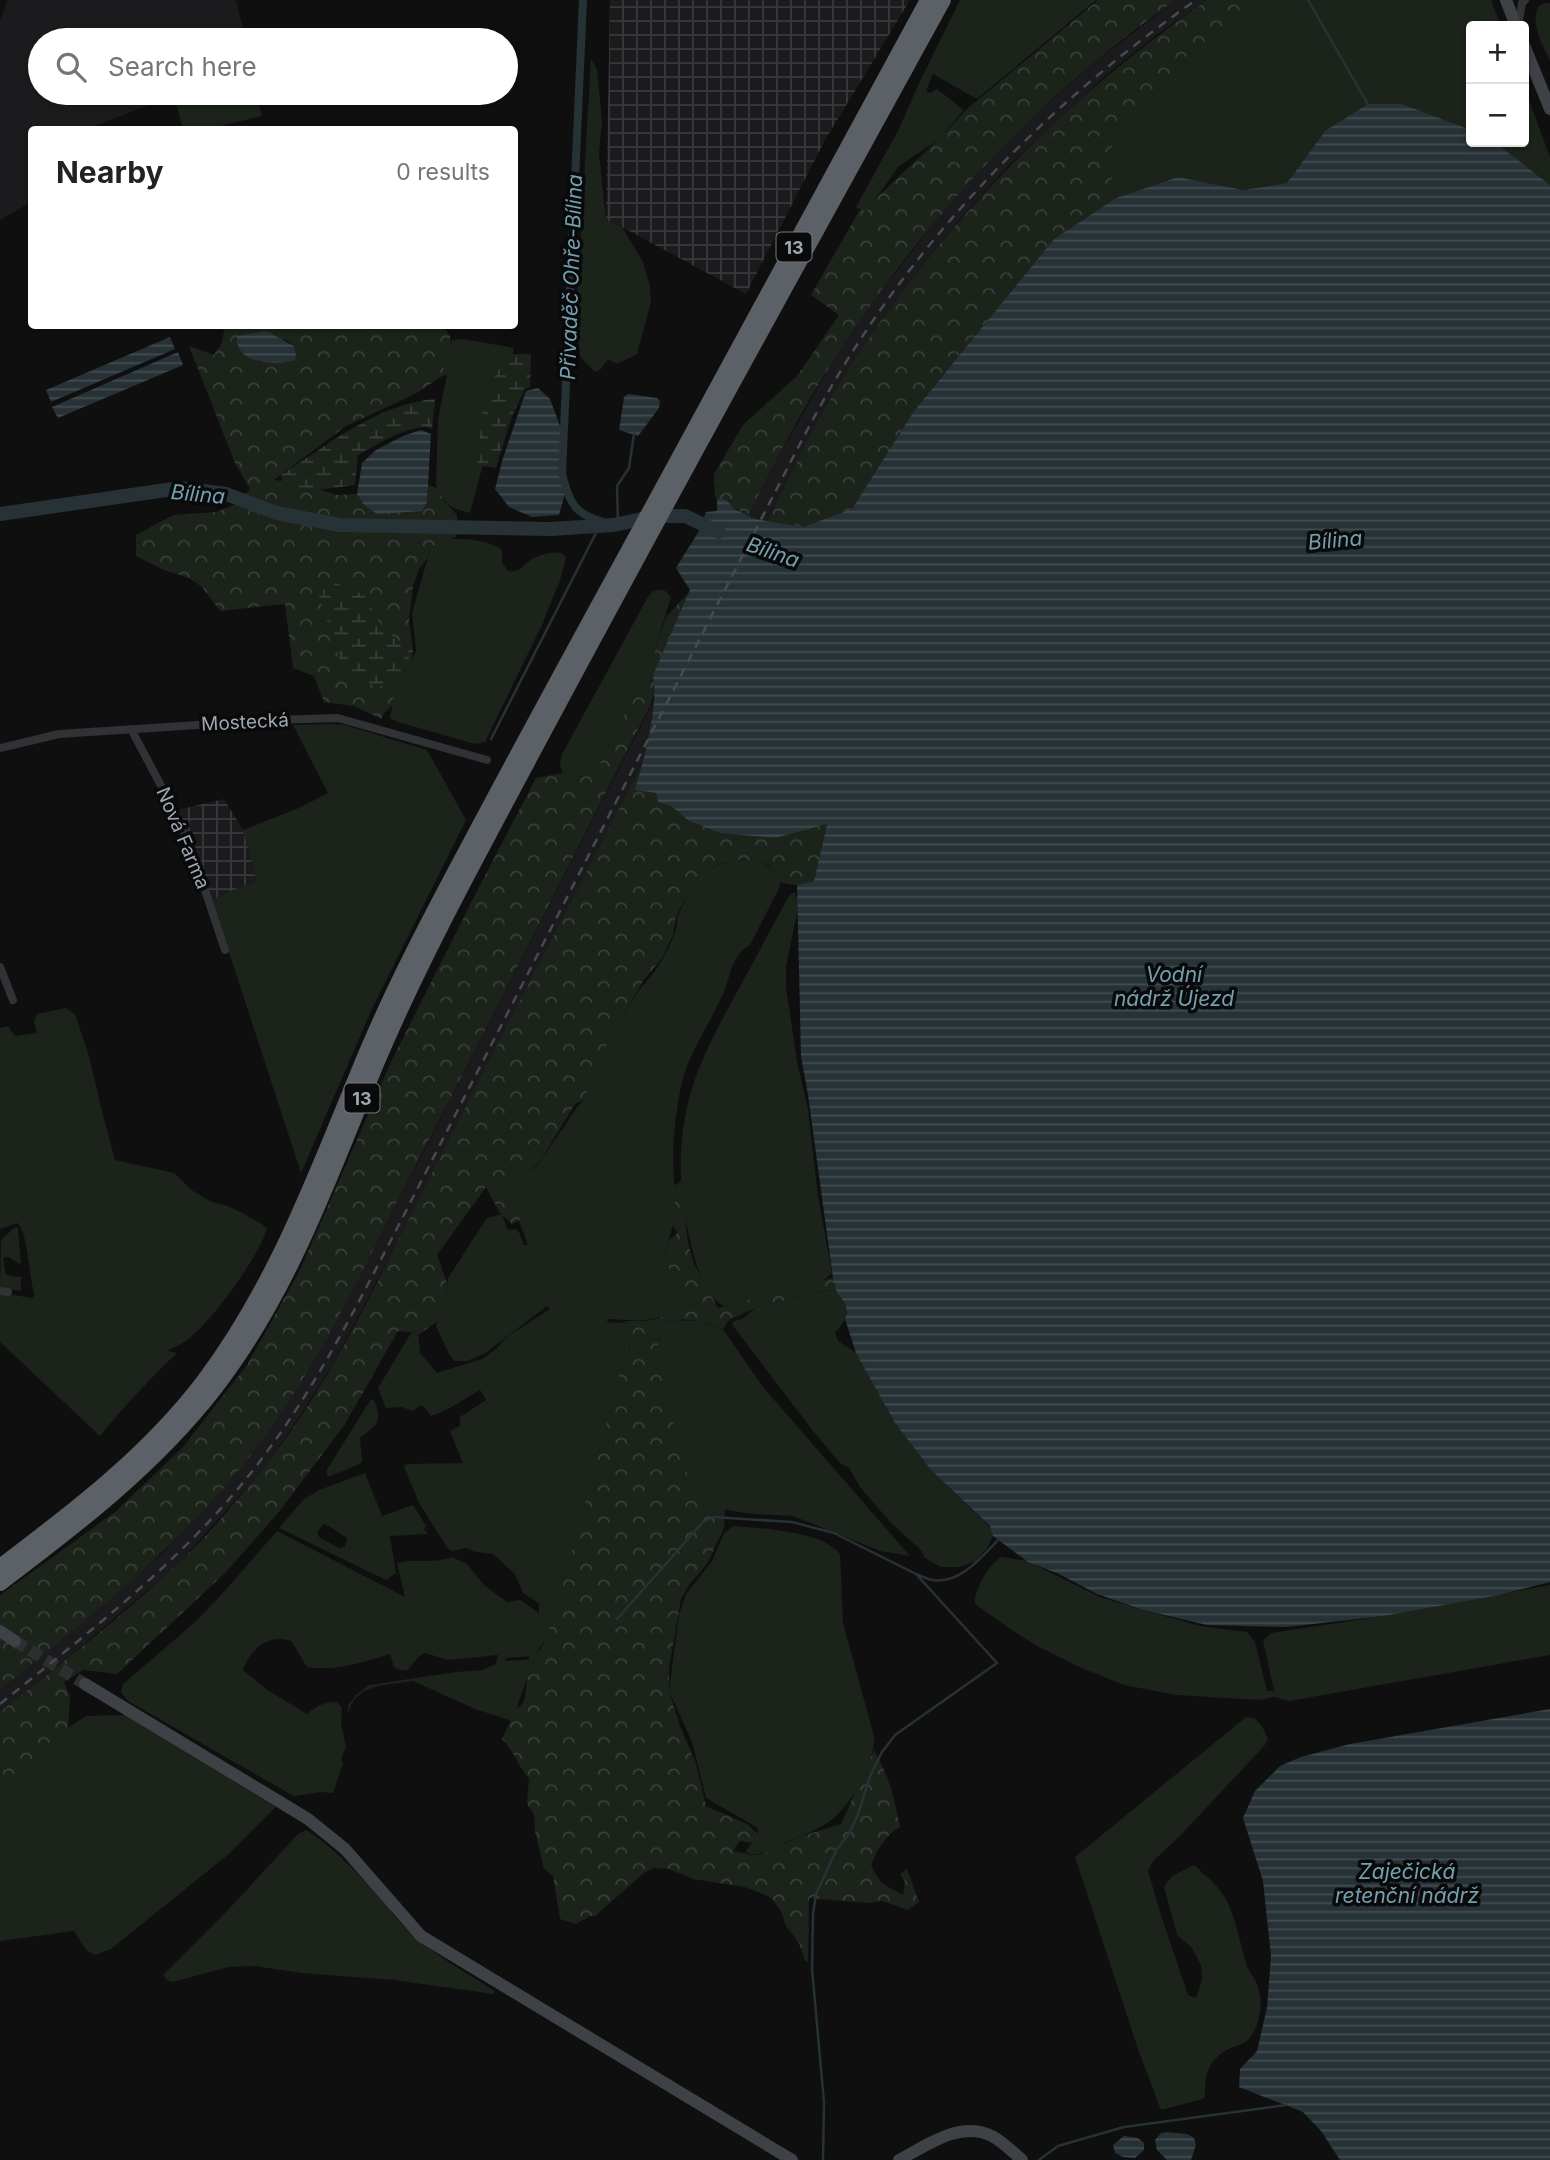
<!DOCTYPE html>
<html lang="en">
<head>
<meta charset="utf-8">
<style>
  :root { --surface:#fff; --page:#f6f6f6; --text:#222; --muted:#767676; --line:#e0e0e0 }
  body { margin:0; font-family:Inter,sans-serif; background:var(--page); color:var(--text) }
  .controls { position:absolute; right:21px; top:21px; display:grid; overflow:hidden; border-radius:7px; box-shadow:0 2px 5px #0004 }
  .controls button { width:63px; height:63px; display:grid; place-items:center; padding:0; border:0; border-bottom:2px solid var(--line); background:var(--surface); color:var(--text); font:35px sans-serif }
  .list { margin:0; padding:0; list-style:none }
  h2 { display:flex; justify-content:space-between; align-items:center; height:91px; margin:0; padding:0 28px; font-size:30px }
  h2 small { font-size:23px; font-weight:400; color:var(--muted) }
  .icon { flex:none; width:38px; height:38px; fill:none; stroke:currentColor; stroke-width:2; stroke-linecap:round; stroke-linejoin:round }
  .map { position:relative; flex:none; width:1550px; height:2160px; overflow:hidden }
  .search { position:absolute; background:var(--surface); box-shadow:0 2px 5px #0004; left:28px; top:28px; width:490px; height:77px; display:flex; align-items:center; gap:18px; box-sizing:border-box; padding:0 24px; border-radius:38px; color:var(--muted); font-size:26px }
  .panel { position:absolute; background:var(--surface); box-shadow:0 2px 5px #0004; left:28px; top:126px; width:490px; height:203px; border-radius:7px }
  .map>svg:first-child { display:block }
  .built { fill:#1b1b1d }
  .industrial { fill:url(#industrial-grid) }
  .green { fill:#1b231b; fill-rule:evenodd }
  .forest { fill:url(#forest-crowns); fill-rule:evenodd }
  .wetland { fill:url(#wetland-marsh) }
  .water { fill:url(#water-rules) }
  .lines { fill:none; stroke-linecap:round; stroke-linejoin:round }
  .stream { stroke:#273236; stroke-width:2.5 }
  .canal { stroke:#273236; stroke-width:8 }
  .river { stroke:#273236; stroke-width:14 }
  .secondary-tunnel { stroke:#2c2e30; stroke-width:12; stroke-dasharray:12 6; stroke-linecap:butt }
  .street { stroke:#303235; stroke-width:8 }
  .secondary { stroke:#3e4145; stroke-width:12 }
  .highway { stroke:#5c6167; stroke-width:16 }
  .rail { stroke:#474a4e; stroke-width:2.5; stroke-dasharray:9 7; stroke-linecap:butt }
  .labels { text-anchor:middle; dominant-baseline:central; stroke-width:7; stroke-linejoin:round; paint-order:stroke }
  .shield { fill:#0a0a0b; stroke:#727980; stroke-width:2 }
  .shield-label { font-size:18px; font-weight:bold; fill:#9fa8b2 }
  .street-label { font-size:19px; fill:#9fa8b2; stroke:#0a0a0b }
  .water-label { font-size:21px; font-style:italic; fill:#749faf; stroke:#0a0a0b }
</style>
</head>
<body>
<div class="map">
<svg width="1550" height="2160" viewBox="0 0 1550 2160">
  <defs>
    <pattern id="industrial-grid" width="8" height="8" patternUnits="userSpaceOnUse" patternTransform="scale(1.75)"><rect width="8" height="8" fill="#1b1b1d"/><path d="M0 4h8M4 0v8" fill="none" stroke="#39393b"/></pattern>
    <pattern id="forest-crowns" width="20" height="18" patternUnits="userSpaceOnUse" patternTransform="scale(1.75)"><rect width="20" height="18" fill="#1b231b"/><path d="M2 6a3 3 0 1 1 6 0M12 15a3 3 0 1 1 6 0" fill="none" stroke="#39403a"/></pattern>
    <pattern id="wetland-marsh" width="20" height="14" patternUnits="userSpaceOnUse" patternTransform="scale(1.75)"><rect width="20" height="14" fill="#1b231b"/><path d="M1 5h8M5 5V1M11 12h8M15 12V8" fill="none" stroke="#39403a"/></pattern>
    <pattern id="water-rules" width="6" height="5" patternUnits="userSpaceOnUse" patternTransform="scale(1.75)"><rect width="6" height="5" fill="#273236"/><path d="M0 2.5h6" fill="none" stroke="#434d51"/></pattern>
  </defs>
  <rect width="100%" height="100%" fill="#0f0f10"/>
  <path class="built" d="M 8,0 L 236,0 L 246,40 L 40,40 L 40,93 L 191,93 L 159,101 L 95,126 L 93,129 L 32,130 L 31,202 L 0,220 L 0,20 Z
    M 1176,0 L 1207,0 L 1159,33 L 1105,76 L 1010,164 L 959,220 L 924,263 L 885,315 L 849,369 L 794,467 L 396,1245 L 333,1364 L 302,1413 L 271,1458 L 249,1485 L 176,1566 L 71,1655 L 0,1712 L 0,1690 L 163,1553 L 214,1499 L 256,1448 L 317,1355 L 380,1237 L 777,459 L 834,359 L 871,304 L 946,208 L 997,152 L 1045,106 L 1094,63 Z"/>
  <path class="industrial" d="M 610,0 L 910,0 L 825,140 L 746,294 L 622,227 L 606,220 Z
    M 224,799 L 243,830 L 257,880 L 212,900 L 177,810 Z"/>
  <path class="green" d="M 960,0 L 1096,0 L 977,99 L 933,74 L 926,91 L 930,93 L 937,89 L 964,110 L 938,140 L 899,166 L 866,212 L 856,207 L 898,131 L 920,81 Z
    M 1262,0 L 1491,0 L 1501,26 L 1471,26 L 1471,130 L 1402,104 L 1325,131 L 1287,183 L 1243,190 L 1178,177 L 1116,198 L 1108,152 L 1180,62 L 1239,13 Z
    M 1546,3 L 1550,3 L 1550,61 C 1543,45 1529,23 1539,6 Z
    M 591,59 L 597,69 L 602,121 L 599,153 L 606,220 L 622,227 L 643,262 L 650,286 L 651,302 L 637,354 L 617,364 L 608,359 L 601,369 L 595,372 L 580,357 L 576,316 Z
    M 1524,87 L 1550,157 L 1550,185 L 1495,142 L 1524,142 Z
    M 200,93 L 256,93 L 262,116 L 208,129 L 183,129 L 175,99 Z
    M 464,339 L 514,348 L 470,513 L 456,509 L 447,504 L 441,496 L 436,485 L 438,419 L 447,375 L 444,375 L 443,353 L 451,346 L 452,340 Z
    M 448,539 C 465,539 488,539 502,550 L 502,563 L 508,571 C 520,572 520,568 528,562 C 536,555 553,551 562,553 L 566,558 L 560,580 L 542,625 L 485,742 L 475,744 L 398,722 L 390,718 L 394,697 L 416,651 L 412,613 L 430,550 L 438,542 Z
    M 657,590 L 664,590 L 671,597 L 653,656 L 596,772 L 581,777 L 563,773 L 560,767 L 561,756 L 648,597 L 652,592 Z
    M 331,724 L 345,725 L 427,750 L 466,820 L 371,1011 L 301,1173 L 212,900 L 257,880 L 243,830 L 299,808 L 328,793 L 293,725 Z
    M 731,860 C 751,858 770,861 781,879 L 779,888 L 750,945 C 731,955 731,976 723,994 C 709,1026 686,1056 680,1091 C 676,1114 673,1137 673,1160 C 673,1176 676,1193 675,1208 C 674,1223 670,1236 666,1250 C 662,1268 691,1288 678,1304 C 662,1325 631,1320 608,1319 L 607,1322 L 634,1324 L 555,1614 L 523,1593 L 515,1574 L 493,1554 L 476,1552 L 466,1548 L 452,1551 L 448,1549 L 419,1503 L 405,1469 L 404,1465 L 408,1464 L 463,1463 L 450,1431 L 460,1426 L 460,1417 L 486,1400 L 480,1390 C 464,1399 449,1410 431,1416 L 422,1405 L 412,1411 L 402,1407 L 386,1408 L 378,1388 L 411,1333 L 418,1333 L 420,1353 L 437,1373 L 482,1359 L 496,1349 L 508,1336 L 550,1309 L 547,1306 L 484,1354 L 467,1361 L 454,1361 L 449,1354 L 436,1326 L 446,1297 L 448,1278 L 487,1218 L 502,1214 L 508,1230 L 515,1229 L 519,1232 L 524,1245 L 528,1245 L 507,1190 L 522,1173 L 533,1170 L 541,1160 L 578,1106 L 584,1100 L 593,1073 L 614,1031 L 638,991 L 656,970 L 669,947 L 677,927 L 677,918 L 694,880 L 700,873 Z
    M 794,892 L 799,903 L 786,967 L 786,987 L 797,1061 L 808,1109 L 818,1196 L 832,1273 L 823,1281 L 726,1306 C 710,1304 699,1274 695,1260 C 682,1214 676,1164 685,1117 C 693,1072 714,1034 736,994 C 753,962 771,929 789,896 Z
    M 66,1008 L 75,1014 L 89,1056 L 102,1111 L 115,1160 L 174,1173 L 193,1191 L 212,1202 L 228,1206 L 244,1214 L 262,1224 L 267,1229 C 256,1260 216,1316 191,1337 C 184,1343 175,1347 167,1351 L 177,1353 C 149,1380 124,1406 100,1436 L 0,1342 L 0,1293 L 33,1298 L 34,1293 C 29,1277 28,1231 17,1223 L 0,1229 L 0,1028 L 8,1026 L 15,1036 L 37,1033 L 34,1021 L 37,1014 Z
    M 18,1227 L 21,1265 L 8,1257 L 3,1258 L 6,1275 L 21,1277 L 21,1291 L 0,1288 L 1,1240 L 13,1229 Z
    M 827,1290 L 836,1291 L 845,1303 L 847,1317 L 835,1333 L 838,1341 L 858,1354 L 895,1423 L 931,1470 L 993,1530 L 993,1536 L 987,1548 L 976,1561 L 960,1567 L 941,1567 L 925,1558 L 921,1550 L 892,1524 L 860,1487 L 849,1468 L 840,1463 L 813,1431 L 733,1326 L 732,1322 L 744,1318 L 755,1308 Z
    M 675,1320 L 697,1321 L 723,1329 L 763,1387 L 910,1556 L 880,1551 L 793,1516 L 752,1514 L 696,1505 L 658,1366 L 658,1343 L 663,1323 Z
    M 371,1399 L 374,1400 C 383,1422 377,1425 360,1438 L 362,1461 L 360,1464 L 328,1477 L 326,1471 Z
    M 365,1473 L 382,1516 L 413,1505 L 426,1526 L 424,1529 L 428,1534 L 390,1536 L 396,1573 L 386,1580 L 279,1528 L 303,1500 L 319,1490 ZM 323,1524 L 329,1526 L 347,1538 L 345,1547 L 339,1548 L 319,1537 L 317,1533 Z
    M 733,1526 C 760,1528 823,1531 840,1554 L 843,1623 L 874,1736 C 875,1764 852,1804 830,1821 C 815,1832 797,1837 781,1845 C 768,1850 759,1858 745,1852 L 758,1835 L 758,1828 L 706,1798 L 692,1742 L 669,1691 L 679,1614 L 686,1594 L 712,1561 L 724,1533 Z
    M 277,1531 L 405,1597 L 397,1563 C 415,1558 435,1564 452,1557 L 467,1564 L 484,1585 L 507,1602 L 520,1600 L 551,1621 L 546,1639 L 534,1656 L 506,1658 L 505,1661 L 534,1659 L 512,1721 L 475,1709 L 413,1681 C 387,1686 356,1682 348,1714 L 348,1705 L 356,1695 L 369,1685 L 456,1672 L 482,1670 L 496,1664 L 498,1655 L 448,1660 L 425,1653 L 418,1657 L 408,1670 L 400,1670 L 394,1667 L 390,1654 C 363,1662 336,1672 307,1667 L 291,1641 C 269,1633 250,1649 243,1670 L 269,1691 L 307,1714 C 316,1706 324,1702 337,1702 L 342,1708 L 341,1723 L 346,1747 L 341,1759 L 343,1764 L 333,1793 L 321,1792 L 294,1796 C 238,1765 183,1732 128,1701 L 121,1692 L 123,1684 L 194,1623 L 222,1594 Z
    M 1001,1557 L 1027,1561 L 1100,1597 L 1143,1610 L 1200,1626 L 1247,1632 L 1255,1642 L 1267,1691 L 1274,1691 L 1263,1640 L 1271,1633 L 1384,1616 L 1550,1585 L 1550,1655 L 1289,1701 L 1275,1697 L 1259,1700 L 1176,1695 L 1124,1685 L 1077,1666 L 1039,1647 L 1016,1633 L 975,1604 C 973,1591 990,1563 1001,1557 Z
    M 125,1715 L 276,1807 L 230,1853 L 111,1949 L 95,1955 L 86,1950 L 74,1931 L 0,1941 L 0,1786 L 68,1728 L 86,1716 Z
    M 1246,1717 L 1254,1718 L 1262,1726 L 1268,1739 L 1265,1745 L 1179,1837 L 1153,1861 L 1148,1871 L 1162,1918 L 1188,1995 L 1196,1998 L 1202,1980 L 1201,1965 L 1192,1948 L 1177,1935 L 1164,1887 L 1172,1876 L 1194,1865 C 1205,1875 1220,1887 1227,1901 C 1236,1920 1240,1942 1246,1963 C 1248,1971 1253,1975 1256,1982 C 1264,1998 1261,2024 1250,2038 C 1245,2044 1238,2045 1231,2048 C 1208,2059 1205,2073 1205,2097 L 1203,2099 L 1161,2110 L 1138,2049 L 1075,1857 Z
    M 306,1830 C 329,1843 364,1879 381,1899 C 390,1909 397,1920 406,1929 C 430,1952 466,1973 495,1991 L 493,1994 L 394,1980 L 301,1973 L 255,1966 L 228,1967 L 173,1982 L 167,1980 L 163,1975 L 228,1910 L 298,1834 Z"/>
  <path class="forest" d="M 1098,0 L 1176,0 C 1040,95 925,218 835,358 C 802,409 775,462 748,516 C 735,510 728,501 715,497 L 714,474 L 743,425 L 797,376 L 839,315 L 811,295 L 859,211 L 861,209 L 866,212 L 874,200 L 938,140 L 967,109 Z
    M 1207,0 L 1262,0 L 1239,13 L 1180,62 L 1108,152 L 1116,198 L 1054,239 L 914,411 L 852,509 L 803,527 L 767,521 C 793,469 819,416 850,367 C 946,218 1063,101 1207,0 Z
    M 225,326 L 443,326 L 450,336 L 451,346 L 443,353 L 444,375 L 415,394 L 346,426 L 274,480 L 298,483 L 337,495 L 357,494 L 364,505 L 427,502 L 428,485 L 437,488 L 444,501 L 457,515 L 456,537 L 438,542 L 430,550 L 428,557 L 419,569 L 413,586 L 409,620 L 413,651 L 412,659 L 394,697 L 392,706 L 384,713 L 381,719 L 354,706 L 324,702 L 314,676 L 293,668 L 285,604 L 220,611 L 202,587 L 189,578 L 164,570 L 136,556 L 136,535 L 173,515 L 216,512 L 234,505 L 250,489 L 235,463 L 189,346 L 214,355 L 222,343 ZM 285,339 L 294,346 L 296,354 L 288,362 L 258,362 Z
    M 691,590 L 653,675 L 656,688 L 650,706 C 571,861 493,1016 413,1171 C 365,1265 320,1363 257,1447 C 185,1543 92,1615 0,1690 L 0,1595 L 115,1512 L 183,1447 L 247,1365 L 300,1270 L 390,1064 L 478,889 L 536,778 L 563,773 L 581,777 L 596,772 L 653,656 L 666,617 Z
    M 643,762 L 636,790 L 656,793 L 658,802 L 671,806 L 689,821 L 720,833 L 775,838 L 827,823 L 814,881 L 797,885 L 780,883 L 781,879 L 770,866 L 760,862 L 742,859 L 722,863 L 697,876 L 676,917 L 673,935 L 662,958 L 643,981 L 614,1031 L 593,1073 L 584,1100 L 575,1104 L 542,1158 L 532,1170 L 522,1173 L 507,1190 L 520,1220 L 512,1224 L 500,1213 L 486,1187 L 437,1255 L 447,1283 L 446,1297 L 438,1321 L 418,1335 L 417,1333 L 398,1331 L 345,1424 L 278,1513 L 226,1572 L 117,1674 L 83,1670 L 64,1682 L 70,1696 L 68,1728 L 0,1786 L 0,1712 C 59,1665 120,1618 175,1566 C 209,1535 239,1498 268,1462 C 334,1378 379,1277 427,1183 C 498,1042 571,903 643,762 Z
    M 681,1181 L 688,1243 L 694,1264 L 718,1308 L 833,1278 L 837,1291 L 826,1290 L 755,1308 L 729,1320 L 723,1329 C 704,1322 683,1315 663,1323 L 658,1343 L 658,1366 L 696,1504 L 725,1509 L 724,1528 L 707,1564 L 689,1585 L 681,1599 L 669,1668 L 669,1691 L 680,1726 L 696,1764 L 706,1806 L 747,1824 L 759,1835 L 752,1843 L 740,1841 L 733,1851 L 753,1855 L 761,1854 L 802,1836 L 841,1824 L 874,1750 C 889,1777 894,1796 900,1827 C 885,1835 878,1849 871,1864 C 877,1882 886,1886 903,1895 L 905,1882 L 900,1874 L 907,1869 L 919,1902 L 908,1910 L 882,1901 L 867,1903 L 809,1898 L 808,1962 L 805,1961 L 799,1943 L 786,1926 L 781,1911 L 773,1900 L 768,1896 L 745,1887 L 693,1879 L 669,1869 L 654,1868 L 645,1872 L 595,1916 L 590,1916 L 576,1924 L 560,1919 L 553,1876 L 544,1869 L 535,1831 L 534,1814 L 527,1804 L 529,1779 C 518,1766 514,1751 502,1739 L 516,1709 L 521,1706 L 525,1698 L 527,1678 L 534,1660 L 529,1659 L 529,1656 C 544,1653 547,1635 551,1622 L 539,1613 L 539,1603 L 555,1614 L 633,1324 L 620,1323 C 633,1318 650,1324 663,1316 C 700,1295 668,1282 666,1256 C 665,1251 668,1244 669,1240 L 676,1235 L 677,1231 L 672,1226 L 675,1208 L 674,1186 Z"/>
  <path class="wetland" d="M 507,354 L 531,354 L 530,387 L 525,389 L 512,416 L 496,468 L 477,465 L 484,396 Z
    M 435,399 L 432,429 C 415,420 375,446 358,455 L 355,485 L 308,491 L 283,489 L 281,475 C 328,445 377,404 435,399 Z
    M 324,578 L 364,595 L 381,625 L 409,653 L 408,670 L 396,683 L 377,687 L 353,676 L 342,667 L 315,584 Z"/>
  <path class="water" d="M 1368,104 L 1402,104 L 1471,130 L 1471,142 L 1495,142 L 1550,185 L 1550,1582 L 1499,1595 L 1384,1616 L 1286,1627 L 1207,1625 L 1143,1610 L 1097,1594 L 1059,1574 L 1028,1562 L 993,1536 L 990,1526 L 931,1470 L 895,1423 L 856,1353 L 845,1319 L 847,1313 L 845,1303 L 837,1293 L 833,1278 L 808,1095 L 801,1056 L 797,885 L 814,881 L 827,824 L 775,838 L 720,833 L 689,821 L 671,806 L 658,802 L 656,793 L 635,790 C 644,759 659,706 653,675 L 690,590 L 676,568 L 699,531 L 706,512 L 717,511 L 717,498 L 726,500 L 736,510 L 755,519 L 803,527 L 852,509 L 914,411 L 1054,239 L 1116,198 L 1178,177 L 1243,190 L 1287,183 L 1325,131 Z
    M 266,331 L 294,346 L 296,354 L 295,360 C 275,366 234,364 237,336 Z
    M 170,337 L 175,349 L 51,402 L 46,390 Z
    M 178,352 L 183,365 L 58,418 L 52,407 Z
    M 538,388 L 550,399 L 564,437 L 562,473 L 566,490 L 559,515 L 532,517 L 509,507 L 495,489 L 503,458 L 526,391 Z
    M 628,394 L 657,398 L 660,401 L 659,408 L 638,436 L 619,430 L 624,397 Z
    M 421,430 L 431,434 L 427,502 L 422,511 L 377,514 L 364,505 L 357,494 L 362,463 L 376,450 L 403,436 Z
    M 1550,1709 L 1550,2160 L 1340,2160 L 1321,2131 L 1303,2112 L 1239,2087 L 1240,2069 L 1257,2051 L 1267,2008 L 1271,1956 L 1263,1881 L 1243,1818 L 1255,1791 L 1280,1766 L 1301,1757 L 1350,1744 Z
    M 1167,2132 L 1187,2134 L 1194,2138 L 1196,2145 L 1191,2160 L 1167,2160 L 1157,2150 L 1155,2140 L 1161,2133 Z
    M 1124,2136 L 1138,2138 L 1144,2143 L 1144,2150 L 1135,2158 L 1123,2157 L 1115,2153 L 1113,2145 Z"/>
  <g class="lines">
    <path class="stream" d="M 1308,0 L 1369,106
      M 0,508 L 4,513
      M 618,524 L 617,486 L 629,468 L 634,434
      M 491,739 L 599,527
      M 617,1619 L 703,1522 L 712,1517 L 792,1522 L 834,1533 L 916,1574
      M 823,2160 L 824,2102 L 812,1969 L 813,1914 L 816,1894 L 837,1849 L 849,1834 L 857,1817 L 871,1774 L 882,1752 L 895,1735 L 997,1663 L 916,1574 C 921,1576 927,1579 932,1580 C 959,1585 982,1557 998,1540
      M 1039,2160 L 1058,2146 L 1124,2127 L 1286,2105"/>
    <path class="canal" d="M 583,0 L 562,473 C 570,509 578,516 614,525"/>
    <path class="river" d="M 0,514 L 180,488 L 226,494 L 277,513 L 340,525 L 551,529 L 614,525 L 655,516 L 685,516 L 719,532"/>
    <path class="secondary-tunnel" d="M 15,1641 L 85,1684"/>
    <path class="street" d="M 1518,26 L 1522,3 L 1525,0
      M 131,729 L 175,812 L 195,860 L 225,950
      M 0,748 L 59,734 L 275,720 L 338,718 L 487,760
      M 0,967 L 13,1000
      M 0,1291 L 8,1292"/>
    <path class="secondary" d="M 1506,0 L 1516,26
      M 1524,45 L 1550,109
      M 0,1631 L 15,1641
      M 85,1684 L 308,1819 L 345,1849 L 421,1936 L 792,2160
      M 899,2160 C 926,2146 960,2120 992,2136 C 1003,2142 1013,2152 1022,2160"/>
    <path class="highway" d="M 0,1567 C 74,1511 148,1455 204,1381 C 277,1284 318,1170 364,1059 C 395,985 432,915 470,844 C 532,727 596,611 659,495 C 749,330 838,165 928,0
      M 0,1583 C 77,1525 154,1466 214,1389 C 289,1293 330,1175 376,1064 C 405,995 439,928 474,862 C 627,573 785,287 943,0"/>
    <path class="rail" d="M 0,1704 C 95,1627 193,1553 266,1453 C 315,1387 352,1315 390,1242 L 789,465 C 806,432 824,398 843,367 C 932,221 1057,97 1196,0"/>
  </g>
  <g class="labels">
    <g class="shield">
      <rect x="776.5" y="232.5" width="35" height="29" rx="5"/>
      <rect x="344.5" y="1083.5" width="35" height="29" rx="5"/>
    </g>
    <g class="shield-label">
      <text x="794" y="247">13</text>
      <text x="362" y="1098">13</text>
    </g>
    <g class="street-label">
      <text transform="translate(245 722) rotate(-3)">Mostecká</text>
      <text transform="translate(183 838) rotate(67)">Nová Farma</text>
    </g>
    <g class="water-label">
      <text transform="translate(571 277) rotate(-88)">Přivaděč Ohře-Bílina</text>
      <text transform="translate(198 494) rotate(5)">Bílina</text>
      <text transform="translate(1335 540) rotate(-5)">Bílina</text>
      <text transform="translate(773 552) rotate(19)">Bílina</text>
      <text x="1174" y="974">Vodní<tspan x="1174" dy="24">nádrž Újezd</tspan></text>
      <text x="1407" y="1871">Zaječická<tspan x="1407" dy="24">retenční nádrž</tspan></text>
    </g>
  </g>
</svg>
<div class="controls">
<button>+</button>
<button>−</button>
</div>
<div class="search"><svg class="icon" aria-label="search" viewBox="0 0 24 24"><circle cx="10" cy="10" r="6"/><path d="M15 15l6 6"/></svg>Search here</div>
<section class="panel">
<h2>Nearby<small>0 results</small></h2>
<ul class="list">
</ul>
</section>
</div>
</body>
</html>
